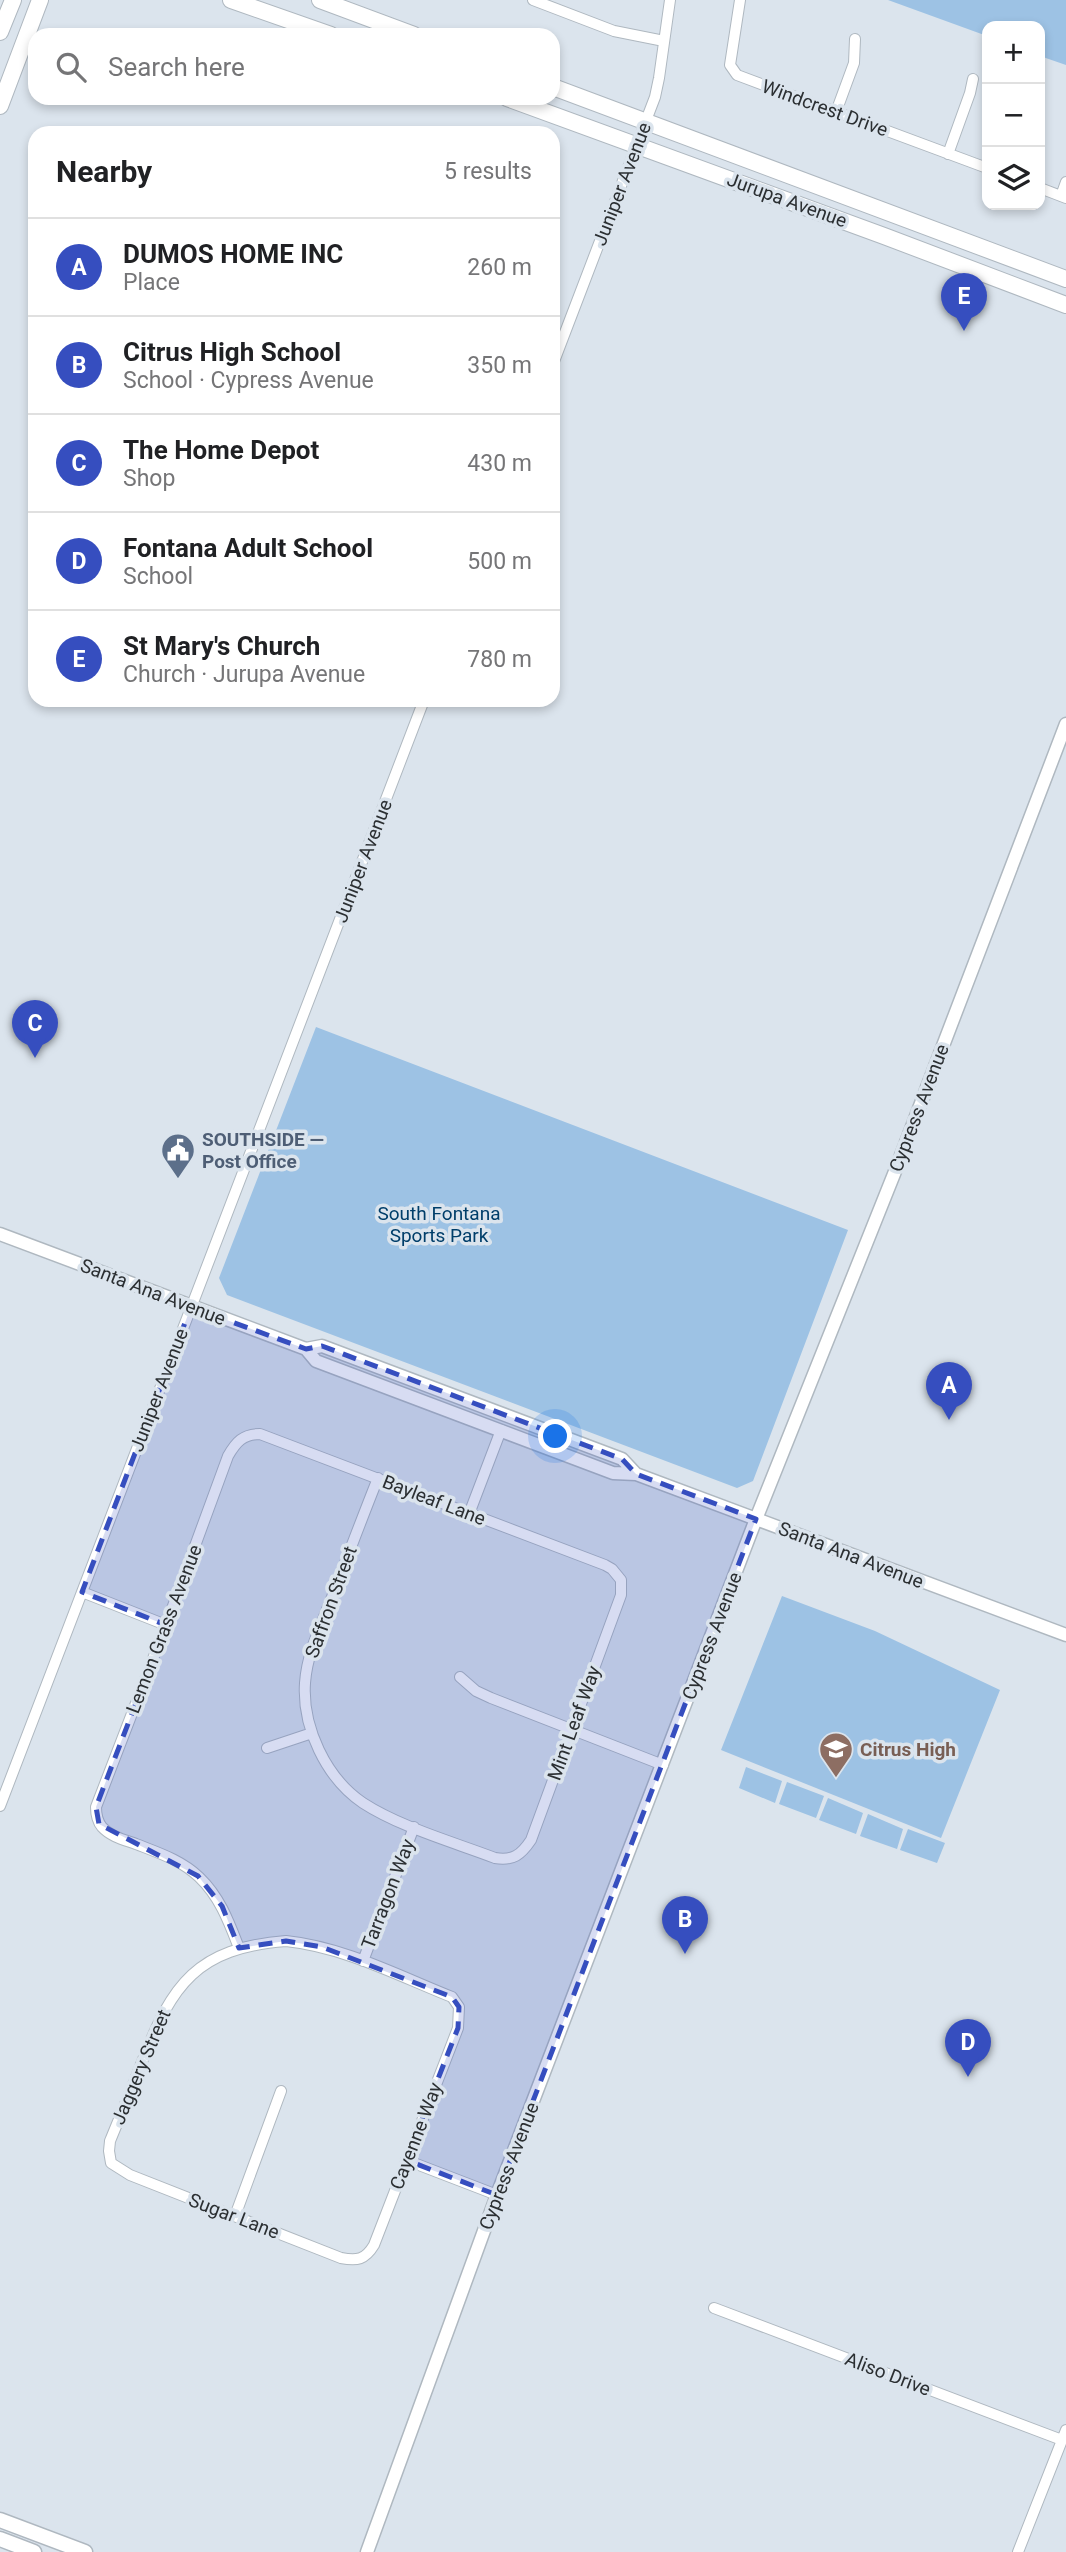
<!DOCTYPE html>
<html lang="en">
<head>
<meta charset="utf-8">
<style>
  :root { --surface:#fff; --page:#f2f2f2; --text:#202124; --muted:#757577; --line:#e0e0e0; --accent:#364ebf }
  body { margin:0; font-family:Roboto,sans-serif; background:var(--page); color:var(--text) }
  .controls { position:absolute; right:21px; top:21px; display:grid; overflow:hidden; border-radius:14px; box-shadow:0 4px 10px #0003 }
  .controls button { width:63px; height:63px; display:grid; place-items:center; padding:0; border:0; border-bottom:2px solid var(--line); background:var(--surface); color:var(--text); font:35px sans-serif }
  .you { position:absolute; left:556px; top:1437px; width:24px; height:24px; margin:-18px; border:5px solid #fff; border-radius:50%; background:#1a73e8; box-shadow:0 0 0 10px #1a73e833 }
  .badge { display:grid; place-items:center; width:46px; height:46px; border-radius:50%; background:var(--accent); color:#fff; font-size:23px; font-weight:700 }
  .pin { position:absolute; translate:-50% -58px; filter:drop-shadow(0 2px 4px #0008) }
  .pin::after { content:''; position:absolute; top:37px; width:24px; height:21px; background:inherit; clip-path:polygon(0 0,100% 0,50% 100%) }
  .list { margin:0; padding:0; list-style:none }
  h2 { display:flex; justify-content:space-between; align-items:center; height:91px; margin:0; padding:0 28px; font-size:30px }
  h2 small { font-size:23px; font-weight:400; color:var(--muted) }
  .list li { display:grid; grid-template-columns:46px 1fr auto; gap:21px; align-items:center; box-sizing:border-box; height:98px; padding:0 28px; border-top:2px solid var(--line) }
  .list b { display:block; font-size:26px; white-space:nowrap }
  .list p { margin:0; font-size:23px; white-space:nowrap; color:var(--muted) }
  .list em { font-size:23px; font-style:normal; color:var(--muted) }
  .icon { flex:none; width:38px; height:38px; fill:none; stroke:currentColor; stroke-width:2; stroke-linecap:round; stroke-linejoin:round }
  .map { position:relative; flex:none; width:1066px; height:2552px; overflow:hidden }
  .search { position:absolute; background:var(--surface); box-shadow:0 4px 10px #0003; left:28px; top:28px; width:532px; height:77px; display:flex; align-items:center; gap:18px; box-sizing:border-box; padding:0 24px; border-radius:21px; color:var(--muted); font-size:26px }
  .panel { position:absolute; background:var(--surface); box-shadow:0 4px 10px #0003; left:28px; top:126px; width:532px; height:581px; border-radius:21px }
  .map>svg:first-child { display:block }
  .green { fill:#9dc2e4 }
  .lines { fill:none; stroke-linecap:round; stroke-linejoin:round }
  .minor-casing { stroke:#afb8c0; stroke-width:12 }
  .tertiary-casing { stroke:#afb8c0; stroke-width:15 }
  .secondary-casing { stroke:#afb8c0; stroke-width:17 }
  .primary-casing { stroke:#afb8c0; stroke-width:18 }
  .minor { stroke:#fff; stroke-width:10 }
  .tertiary { stroke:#fff; stroke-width:12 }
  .secondary { stroke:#fff; stroke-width:14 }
  .primary { stroke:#fff; stroke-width:16 }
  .marked { fill:#364ebf; fill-opacity:0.2; stroke:#364ebf; stroke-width:5; stroke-dasharray:14 9; stroke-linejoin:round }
  .labels { text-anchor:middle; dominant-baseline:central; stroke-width:7; stroke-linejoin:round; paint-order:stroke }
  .street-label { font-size:19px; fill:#2b2f32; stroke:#dbe4ed }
  .service-label { font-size:19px; font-weight:bold; fill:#4e5e75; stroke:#dbe4ed; text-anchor:start }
  .park-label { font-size:19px; fill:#003e6a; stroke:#dbe4ed }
  .education-label { font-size:19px; font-weight:bold; fill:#785e54; stroke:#dbe4ed; text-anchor:start }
</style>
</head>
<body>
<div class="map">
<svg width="1066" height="2552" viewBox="0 0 1066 2552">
  <rect width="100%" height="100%" fill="#dbe4ed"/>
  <path class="green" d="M 888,0 L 1066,0 L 1066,65 L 1040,56 L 1040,26 L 987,26 L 987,36 Z
    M 316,1027 L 848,1230 L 753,1481 L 737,1488 L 227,1295 L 219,1278 Z
    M 782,1596 L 875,1631 L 1000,1690 L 941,1838 L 721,1750 Z
    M 746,1767 L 782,1781 L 775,1803 L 739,1788 Z
    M 787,1782 L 824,1796 L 816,1818 L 779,1804 Z
    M 828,1798 L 863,1813 L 856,1834 L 819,1820 Z
    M 868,1814 L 903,1829 L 897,1849 L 860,1836 Z
    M 908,1829 L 945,1843 L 937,1863 L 900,1850 Z"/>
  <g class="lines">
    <g class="minor-casing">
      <path id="minor" d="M 533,0 L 614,31 L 664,41
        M 740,0 L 730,65 L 737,75 L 987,168
        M 836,112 L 854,63 L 855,39
        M 948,154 L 970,93 L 973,79
        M 1040,188 L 1066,198
        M 1061,196 L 1066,182
        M 553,364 L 655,97 L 659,78 L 670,0
        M 469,1514 L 501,1430
        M 82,1592 L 166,1625
        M 460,1677 L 476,1691 L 491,1698 L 663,1765
        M 267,1748 L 312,1733
        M 0,1806 L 424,700
        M 286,1941 C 344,1947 399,1976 452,1997 L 459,2007 L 458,2028 L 374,2245 C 365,2260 357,2261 341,2258 L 130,2175 L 111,2163 L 109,2151 L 110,2141 C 121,2114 132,2088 142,2062 C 172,1984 197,1948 286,1941 Z
        M 239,1948 C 229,1922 220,1897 199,1877 C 181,1860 159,1853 136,1844 C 125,1840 111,1837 102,1827 C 97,1821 96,1815 96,1807 L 166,1625 L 228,1456 C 236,1442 243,1434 260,1434 L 605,1565 L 612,1569 L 621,1580 L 621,1595 L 531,1840 C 521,1855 513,1861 495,1858 C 453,1842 400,1827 363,1803 C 326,1778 302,1727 305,1683 C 307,1653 321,1625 332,1597 C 347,1558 362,1518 378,1478
        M 363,1961 L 414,1827
        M 406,2160 L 497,2195
        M 235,2216 L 281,2091
        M 714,2308 L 1062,2440
        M 1018,2552 L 1066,2430"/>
    </g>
    <g class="tertiary-casing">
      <path id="tertiary" d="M 0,1234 L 306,1349 L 316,1361 L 613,1473 L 636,1474 L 1066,1635
        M 306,1349 L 322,1346 L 622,1459 L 636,1474
        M 367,2552 L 497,2195 L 756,1519 L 894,1174 L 1066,724"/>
    </g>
    <g class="secondary-casing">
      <path id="secondary" d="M 0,2520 L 85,2552
        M 0,2539 L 34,2552"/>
    </g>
    <g class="primary-casing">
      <path id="primary" d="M 231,0 L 331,35
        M 320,0 L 414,35
        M 0,32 L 13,0
        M 553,87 L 1066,279
        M 507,98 L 884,236 L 1066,305
        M 0,106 L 40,0"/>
    </g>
    <use href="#minor" class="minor"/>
    <use href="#tertiary" class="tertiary"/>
    <use href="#secondary" class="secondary"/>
    <use href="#primary" class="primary"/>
  </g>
  <path class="marked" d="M 191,1307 L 306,1349 L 322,1346 L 622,1459 L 636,1474 L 756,1519 L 497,2195 L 406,2160 L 458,2028 L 459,2007 L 452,1997 L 322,1947 L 286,1941 L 239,1948 L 222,1906 L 198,1876 L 99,1824 L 96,1807 L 166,1625 L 82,1592 Z"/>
  <defs>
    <g id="civic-pin" transform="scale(1.75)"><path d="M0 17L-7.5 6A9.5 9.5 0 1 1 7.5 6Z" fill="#5c6f8a" stroke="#dbe4ed"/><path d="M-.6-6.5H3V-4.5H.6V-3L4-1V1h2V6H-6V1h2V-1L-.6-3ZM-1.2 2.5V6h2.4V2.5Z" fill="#fff"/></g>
    <g id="school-pin" transform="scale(1.75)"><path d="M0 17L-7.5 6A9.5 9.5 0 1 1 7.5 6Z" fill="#8d6e63" stroke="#dbe4ed"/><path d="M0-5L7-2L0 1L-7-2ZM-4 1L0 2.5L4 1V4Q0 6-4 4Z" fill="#fff"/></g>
  </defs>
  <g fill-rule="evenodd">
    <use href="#civic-pin" x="178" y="1150"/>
    <use href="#school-pin" x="836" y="1749"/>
  </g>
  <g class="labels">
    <g class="street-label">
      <text transform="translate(825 108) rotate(20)">Windcrest Drive</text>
      <text transform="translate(622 184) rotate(-69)">Juniper Avenue</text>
      <text transform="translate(787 200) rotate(20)">Jurupa Avenue</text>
      <text transform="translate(363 861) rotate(-69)">Juniper Avenue</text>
      <text transform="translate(919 1108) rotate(-69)">Cypress Avenue</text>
      <text transform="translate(153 1292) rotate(21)">Santa Ana Avenue</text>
      <text transform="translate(159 1390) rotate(-69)">Juniper Avenue</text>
      <text transform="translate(434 1500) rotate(21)">Bayleaf Lane</text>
      <text transform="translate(851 1555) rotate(21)">Santa Ana Avenue</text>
      <text transform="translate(331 1602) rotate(-70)">Saffron Street</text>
      <text transform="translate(164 1629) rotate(-69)">Lemon Grass Avenue</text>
      <text transform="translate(712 1636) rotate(-69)">Cypress Avenue</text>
      <text transform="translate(574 1723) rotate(-70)">Mint Leaf Way</text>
      <text transform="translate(388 1894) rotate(-69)">Tarragon Way</text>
      <text transform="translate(141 2067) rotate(-67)">Jaggery Street</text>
      <text transform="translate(416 2136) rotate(-69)">Cayenne Way</text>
      <text transform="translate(509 2166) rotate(-69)">Cypress Avenue</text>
      <text transform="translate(234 2216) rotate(21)">Sugar Lane</text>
      <text transform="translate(888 2374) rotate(21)">Aliso Drive</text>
    </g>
    <g class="service-label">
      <text x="202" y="1139">SOUTHSIDE —<tspan x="202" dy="22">Post Office</tspan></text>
    </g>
    <g class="park-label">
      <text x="439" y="1213">South Fontana<tspan x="439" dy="22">Sports Park</tspan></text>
    </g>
    <g class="education-label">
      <text x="860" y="1749">Citrus High</text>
    </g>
  </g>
</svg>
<div class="controls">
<button>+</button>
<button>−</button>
<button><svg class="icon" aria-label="layers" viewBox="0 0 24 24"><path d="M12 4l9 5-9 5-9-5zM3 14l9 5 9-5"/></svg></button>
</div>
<div class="you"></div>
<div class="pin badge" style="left:949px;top:1420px">A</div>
<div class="pin badge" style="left:685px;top:1954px">B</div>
<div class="pin badge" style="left:35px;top:1058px">C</div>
<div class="pin badge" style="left:968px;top:2077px">D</div>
<div class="pin badge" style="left:964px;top:331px">E</div>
<div class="search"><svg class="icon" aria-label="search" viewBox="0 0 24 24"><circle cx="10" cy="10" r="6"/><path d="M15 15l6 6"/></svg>Search here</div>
<section class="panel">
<h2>Nearby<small>5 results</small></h2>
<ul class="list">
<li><span class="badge">A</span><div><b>DUMOS HOME INC</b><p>Place</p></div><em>260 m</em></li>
<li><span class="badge">B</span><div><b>Citrus High School</b><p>School · Cypress Avenue</p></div><em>350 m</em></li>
<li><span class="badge">C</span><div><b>The Home Depot</b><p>Shop</p></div><em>430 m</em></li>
<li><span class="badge">D</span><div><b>Fontana Adult School</b><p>School</p></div><em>500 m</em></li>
<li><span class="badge">E</span><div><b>St Mary's Church</b><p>Church · Jurupa Avenue</p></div><em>780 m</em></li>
</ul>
</section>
</div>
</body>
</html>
